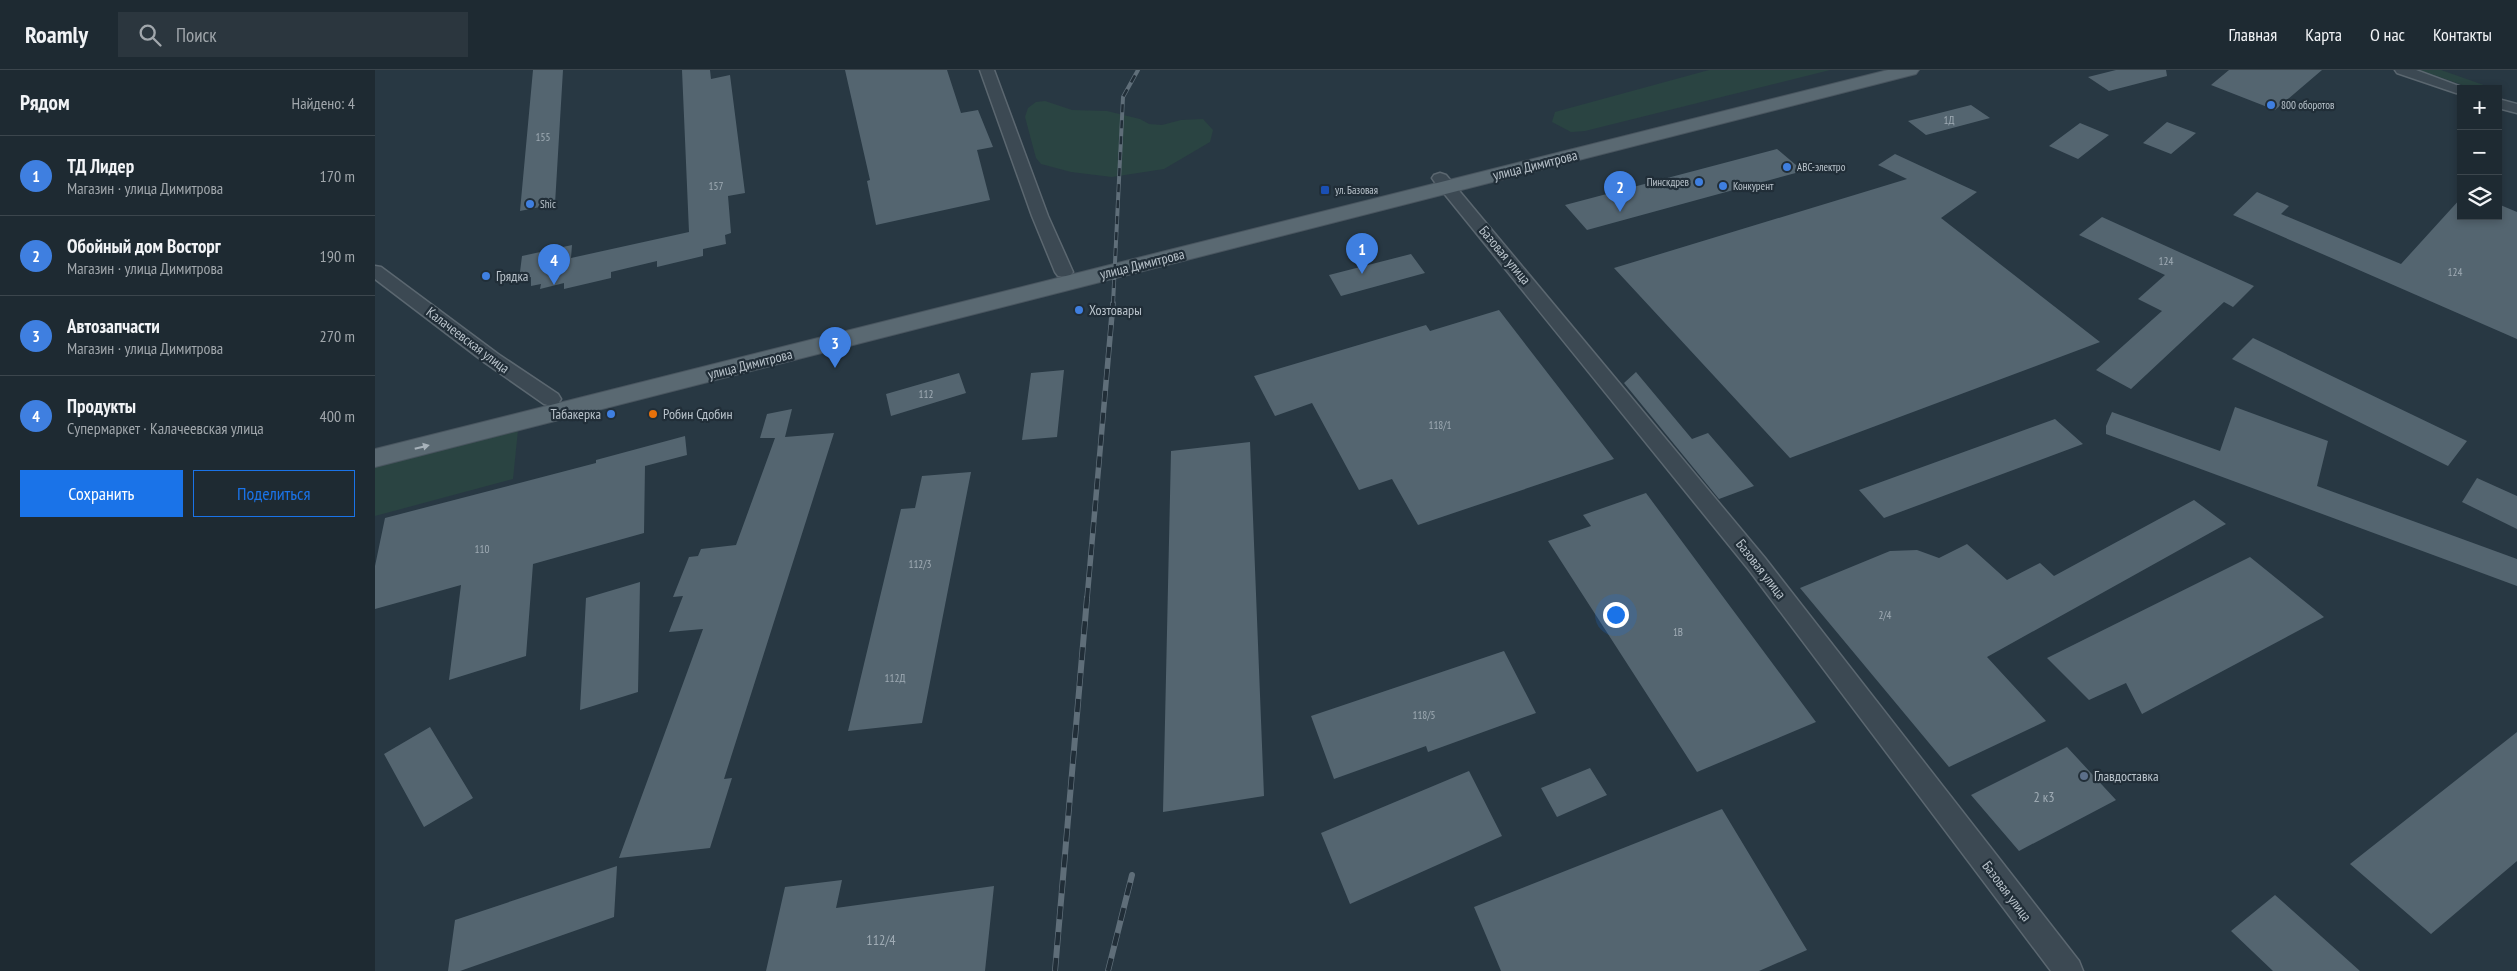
<!DOCTYPE html>
<html lang="ru">
<head>
<meta charset="utf-8">
<style>
  :root { --surface:#1e2a32; --page:#2b363e; --text:#f1f3f6; --muted:#a1a7ac; --line:#3c464d; --accent:#1a73e8 }
  body { margin:0; font-family:"PT Sans Narrow",sans-serif; background:var(--page); color:var(--text) }
  .controls { position:absolute; right:15px; top:15px; display:grid; overflow:hidden; border-radius:0px; box-shadow:0 2px 8px #0003 }
  .controls button { width:45px; height:45px; display:grid; place-items:center; padding:0; border:0; border-bottom:1px solid var(--line); background:var(--surface); color:var(--text); font:25px sans-serif }
  .you { position:absolute; left:1240px; top:544px; width:18px; height:18px; margin:-12px; border:4px solid #fff; border-radius:50%; background:#1a73e8; box-shadow:0 0 0 8px #1a73e833 }
  .badge { display:grid; place-items:center; width:32px; height:32px; border-radius:50%; background:var(--accent); color:#fff; font-size:16px; font-weight:700 }
  .pin { position:absolute; translate:-50% -41px; filter:drop-shadow(0 1px 2px #0008) }
  .pin::after { content:''; position:absolute; top:26px; width:18px; height:15px; background:inherit; clip-path:polygon(0 0,100% 0,50% 100%) }
  .list { margin:0; padding:0; list-style:none }
  h2 { display:flex; justify-content:space-between; align-items:center; height:65px; margin:0; padding:0 20px; font-size:21px }
  h2 small { font-size:16px; font-weight:400; color:var(--muted) }
  .list li { display:grid; grid-template-columns:32px 1fr auto; gap:15px; align-items:center; box-sizing:border-box; height:80px; padding:0 20px; border-top:1px solid var(--line) }
  .list b { display:block; font-size:19px; white-space:nowrap }
  .list p { margin:0; font-size:16px; white-space:nowrap; color:var(--muted) }
  .list em { font-size:16px; font-style:normal; color:var(--muted) }
  .actions { display:flex; gap:10px; padding:15px 20px }
  .actions a { flex:1; padding:11px 0; border:1px solid var(--accent); border-radius:0px; text-align:center; font-size:18px; color:var(--accent) }
  .actions .main { background:var(--accent); color:#fff }
  .icon { flex:none; width:28px; height:28px; fill:none; stroke:currentColor; stroke-width:2; stroke-linecap:round; stroke-linejoin:round }
  .map { position:relative; flex:none; width:2142px; height:901px; overflow:hidden }
  header { display:flex; align-items:center; gap:30px; box-sizing:border-box; height:70px; padding:0 25px; background:var(--surface); border-bottom:1px solid var(--line) }
  header strong { font-size:24px }
  nav { display:flex; gap:28px; margin-inline-start:auto; font-size:18px }
  .search { width:350px; height:45px; background:var(--page); display:flex; align-items:center; gap:12px; box-sizing:border-box; padding:0 18px; border-radius:0px; color:var(--muted); font-size:19px }
  main { display:flex }
  aside { flex:1; background:var(--surface) }
  .map>svg:first-child { display:block }
  .green { fill:#2a4442 }
  .building { fill:#546570 }
  .lines { fill:none; stroke-linecap:round; stroke-linejoin:round }
  .minor-casing { stroke:#5b6770; stroke-width:3 }
  .primary-casing { stroke:#49555f; stroke-width:2 }
  .minor { fill:#3c4953; fill-rule:evenodd }
  .primary { fill:#5a6972; fill-rule:evenodd }
  .rail-far2-casing { stroke:#5f6e79; stroke-width:4 }
  .rail-far1-casing { stroke:#5f6e79; stroke-width:5.5 }
  .rail-casing { stroke:#5f6e79; stroke-width:6 }
  .rail-far2 { stroke:#212e38; stroke-width:2.5; stroke-dasharray:8; stroke-linecap:butt }
  .rail-far1 { stroke:#212e38; stroke-width:4; stroke-dasharray:11; stroke-linecap:butt }
  .rail { stroke:#212e38; stroke-width:4.5; stroke-dasharray:13; stroke-linecap:butt }
  .oneway { fill:#a7b2ba }
  .shop-dot { fill:#3f7fe0; stroke:#212e38; stroke-width:2 }
  .transit-dot { fill:#1a4fb4; stroke:#212e38; stroke-width:2 }
  .food-dot { fill:#e8710a; stroke:#212e38; stroke-width:2 }
  .service-dot { fill:#5c6f8a; stroke:#212e38; stroke-width:2 }
  .labels { text-anchor:middle; dominant-baseline:central; stroke-width:4.5; stroke-linejoin:round; paint-order:stroke }
  .far-poi-label { font-size:11px; fill:#bac4cc; stroke:#212e38; text-anchor:start }
  .number-label { font-size:11px; fill:#a0acb5 }
  .street-label { font-size:14px; fill:#bac4cc; stroke:#212e38 }
  .poi-label { font-size:14px; fill:#bac4cc; stroke:#212e38; text-anchor:start }
  .near-number-label { font-size:14px; fill:#a0acb5 }
</style>
</head>
<body>
<header>
<strong>Roamly</strong>
<div class="search"><svg class="icon" aria-label="search" viewBox="0 0 24 24"><circle cx="10" cy="10" r="6"/><path d="M15 15l6 6"/></svg>Поиск</div>
<nav><a>Главная</a><a>Карта</a><a>О нас</a><a>Контакты</a></nav>
</header>
<main>
<aside>
<h2>Рядом<small>Найдено: 4</small></h2>
<ul class="list">
<li><span class="badge" style="background:#3f7fe0">1</span><div><b>ТД Лидер</b><p>Магазин · улица Димитрова</p></div><em>170 m</em></li>
<li><span class="badge" style="background:#3f7fe0">2</span><div><b>Обойный дом Восторг</b><p>Магазин · улица Димитрова</p></div><em>190 m</em></li>
<li><span class="badge" style="background:#3f7fe0">3</span><div><b>Автозапчасти</b><p>Магазин · улица Димитрова</p></div><em>270 m</em></li>
<li><span class="badge" style="background:#3f7fe0">4</span><div><b>Продукты</b><p>Супермаркет · Калачеевская улица</p></div><em>400 m</em></li>
</ul>
<div class="actions"><a class="main">Сохранить</a><a>Поделиться</a></div>
</aside>
<div class="map">
<svg width="2142" height="901" viewBox="0 0 2142 901">
  <rect width="100%" height="100%" fill="#283843"/>
  <path class="green" d="M 1334,0 L 1455,0 L 1210,61 L 1196,62 L 1177,52 L 1180,42 Z
    M 2044,0 L 2066,0 L 2120,19 L 2099,19 Z
    M 670,31 L 697,40 L 732,41 L 765,49 L 774,54 L 787,55 L 806,50 L 828,49 L 838,60 L 835,72 L 789,99 L 737,107 L 696,102 L 666,94 L 661,88 L 650,47 L 653,38 L 661,32 Z
    M 143,360 L 138,409 L 0,446 L 0,397 Z"/>
  <path class="building" d="M 158,0 L 188,0 L 180,134 L 145,141 Z
    M 307,0 L 335,0 L 336,9 L 355,5 L 370,123 L 353,126 L 356,163 L 350,165 L 351,174 L 328,179 L 328,186 L 282,197 L 282,191 L 236,202 L 236,208 L 189,219 L 189,213 L 165,219 L 166,214 L 156,216 L 156,207 L 144,210 L 147,186 L 197,175 L 196,188 L 314,162 Z
    M 470,0 L 572,0 L 586,43 L 603,40 L 618,77 L 602,80 L 615,130 L 501,155 L 492,111 L 495,110 Z
    M 1741,0 L 1791,0 L 1792,6 L 1734,21 L 1713,7 Z
    M 1854,0 L 1947,0 L 1900,40 L 1836,15 Z
    M 1596,35 L 1615,48 L 1551,65 L 1533,51 Z
    M 1792,52 L 1821,63 L 1796,84 L 1768,73 Z
    M 1705,53 L 1734,65 L 1703,89 L 1674,76 Z
    M 1402,79 L 1428,101 L 1212,160 L 1190,135 Z
    M 1520,84 L 1602,122 L 1566,148 L 1725,272 L 1415,388 L 1239,198 L 1532,109 L 1503,95 Z
    M 1882,122 L 1914,136 L 1906,144 L 2026,194 L 2086,128 L 2086,146 L 2123,146 L 2123,134 L 2142,142 L 2142,269 L 1858,145 Z
    M 1727,147 L 1879,216 L 1858,237 L 1849,232 L 1756,319 L 1721,300 L 1787,241 L 1763,229 L 1790,205 L 1704,165 Z
    M 1036,184 L 1050,203 L 966,226 L 954,205 Z
    M 1124,240 L 1239,389 L 1043,455 L 1017,409 L 984,420 L 937,333 L 900,346 L 879,306 L 1051,255 L 1055,261 Z
    M 1878,268 L 2092,371 L 2073,396 L 1857,289 Z
    M 689,300 L 682,367 L 647,370 L 656,303 Z
    M 1261,302 L 1317,369 L 1333,363 L 1379,416 L 1344,429 L 1249,313 Z
    M 584,303 L 591,323 L 516,346 L 511,324 Z
    M 1860,337 L 1953,371 L 1942,416 L 2142,489 L 2142,516 L 1731,364 L 1731,356 L 1737,342 L 1845,381 Z
    M 417,339 L 410,367 L 459,363 L 349,709 L 357,708 L 335,778 L 244,788 L 328,559 L 294,562 L 308,526 L 298,527 L 314,487 L 323,486 L 326,479 L 361,475 L 400,368 L 385,368 L 392,344 Z
    M 1680,349 L 1708,374 L 1509,448 L 1484,420 Z
    M 310,366 L 312,385 L 270,396 L 269,463 L 158,494 L 151,586 L 74,610 L 86,515 L 0,539 L 0,496 L 10,448 L 221,393 L 221,390 Z
    M 875,372 L 889,726 L 788,742 L 796,381 Z
    M 596,402 L 547,653 L 473,661 L 526,439 L 540,438 L 547,406 Z
    M 2102,408 L 2142,426 L 2142,459 L 2087,432 Z
    M 1271,423 L 1441,652 L 1322,702 L 1173,471 L 1216,456 L 1208,445 Z
    M 1819,430 L 1851,454 L 1612,587 L 1671,651 L 1574,697 L 1425,518 L 1515,481 L 1542,480 L 1564,488 L 1592,474 L 1632,510 L 1665,493 L 1679,506 Z
    M 1875,487 L 1949,547 L 1767,644 L 1751,613 L 1714,630 L 1672,588 Z
    M 265,512 L 263,622 L 205,640 L 211,528 Z
    M 1129,581 L 1161,643 L 1053,682 L 1051,676 L 959,709 L 936,646 Z
    M 55,657 L 98,728 L 49,757 L 9,684 Z
    M 2142,662 L 2142,791 L 2056,864 L 1975,794 Z
    M 1692,677 L 1741,730 L 1644,781 L 1596,725 Z
    M 1215,698 L 1232,725 L 1182,747 L 1166,718 Z
    M 1094,701 L 1127,766 L 975,834 L 946,763 Z
    M 1347,739 L 1432,880 L 1384,901 L 1126,901 L 1099,837 Z
    M 242,796 L 239,847 L 85,901 L 73,901 L 80,850 Z
    M 467,810 L 461,838 L 619,816 L 610,901 L 391,901 L 410,817 Z
    M 1900,825 L 1985,901 L 1898,901 L 1856,861 Z"/>
  <g class="lines">
    <g class="minor-casing">
      <path id="minor" d="M 605,0 L 619,0 L 673,146 L 698,202 L 695,206 L 683,206 L 680,202 L 657,146 Z
        M 2020,0 L 2041,0 L 2092,19 L 2086,19 L 2086,24 L 2081,23 L 2022,3 Z
        M 2123,29 L 2142,34 L 2142,43 L 2123,38 Z
        M 1065,103 L 1071,105 L 1390,488 L 1704,891 L 1708,901 L 1676,901 L 1374,500 L 1059,111 L 1057,108 L 1059,105 Z
        M 0,196 L 6,197 L 123,284 L 183,324 L 186,329 L 183,334 L 176,336 L 169,334 L 109,292 L 0,209 Z"/>
    </g>
    <g class="primary-casing">
      <path id="primary" d="M 1513,0 L 1544,0 L 1541,4 L 0,397 L 0,379 Z"/>
    </g>
    <use href="#minor" class="minor"/>
    <use href="#primary" class="primary"/>
    <g class="rail-far2-casing">
      <path id="rail-far2" d="M 738,234 L 748,27 L 763,0"/>
    </g>
    <g class="rail-far1-casing">
      <path id="rail-far1" d="M 712,529 L 738,233"/>
    </g>
    <g class="rail-casing">
      <path id="rail" d="M 680,901 L 712,528
        M 733,901 L 757,805"/>
    </g>
    <use href="#rail-far2" class="rail-far2"/>
    <use href="#rail-far1" class="rail-far1"/>
    <use href="#rail" class="rail"/>
  </g>
  <defs><path id="oneway-solid" d="M-6-.8H1V-3.2L6.5 0L1 3.2V.8H-6Z" transform="scale(1.25)"/></defs>
  <use class="oneway" href="#oneway-solid" transform="translate(47 377) rotate(-14)"/>
  <g class="shop-dot">
    <circle cx="1896" cy="35" r="5"/>
    <circle cx="1412" cy="97" r="5"/>
    <circle cx="1324" cy="112" r="5"/>
    <circle cx="1348" cy="116" r="5"/>
    <circle cx="155" cy="134" r="5"/>
    <circle cx="111" cy="206" r="5"/>
    <circle cx="704" cy="240" r="5"/>
    <circle cx="236" cy="344" r="5"/>
  </g>
  <rect class="transit-dot" x="945" y="115" width="10" height="10" rx="2.5"/>
  <circle class="food-dot" cx="278" cy="344" r="5"/>
  <circle class="service-dot" cx="1709" cy="706" r="5"/>
  <g class="labels">
    <g class="far-poi-label">
      <text x="1906" y="35">800 оборотов</text>
      <text x="1422" y="97">АВС-электро</text>
      <text x="1314" y="112" text-anchor="end">Пинскдрев</text>
      <text x="1358" y="116">Конкурент</text>
      <text x="960" y="120">ул. Базовая</text>
      <text x="165" y="134">Shic</text>
    </g>
    <g class="number-label">
      <text x="1574" y="50">1Д</text>
      <text x="168" y="67">155</text>
      <text x="341" y="116">157</text>
      <text x="1791" y="191">124</text>
      <text x="2080" y="202">124</text>
      <text x="551" y="324">112</text>
      <text x="1065" y="355">118/1</text>
      <text x="107" y="479">110</text>
      <text x="545" y="494">112/3</text>
      <text x="1510" y="545">2/4</text>
      <text x="1303" y="562">1В</text>
      <text x="520" y="608">112Д</text>
      <text x="1049" y="645">118/5</text>
    </g>
    <g class="street-label">
      <text transform="translate(1160 95) rotate(-14)">улица Димитрова</text>
      <text transform="translate(1130 185) rotate(50)">Базовая улица</text>
      <text transform="translate(767 194) rotate(-14)">улица Димитрова</text>
      <text transform="translate(93 270) rotate(37)">Калачеевская улица</text>
      <text transform="translate(375 294) rotate(-14)">улица Димитрова</text>
      <text transform="translate(1386 499) rotate(52)">Базовая улица</text>
      <text transform="translate(1632 821) rotate(53)">Базовая улица</text>
    </g>
    <g class="poi-label">
      <text x="121" y="206">Грядка</text>
      <text x="714" y="240">Хозтовары</text>
      <text x="226" y="344" text-anchor="end">Табакерка</text>
      <text x="288" y="344">Робин Сдобин</text>
      <text x="1719" y="706">Главдоставка</text>
    </g>
    <g class="near-number-label">
      <text x="1669" y="727">2 к3</text>
      <text x="506" y="870">112/4</text>
    </g>
  </g>
</svg>
<div class="controls">
<button>+</button>
<button>−</button>
<button><svg class="icon" aria-label="layers" viewBox="0 0 24 24"><path d="M12 4l9 5-9 5-9-5zM3 14l9 5 9-5"/></svg></button>
</div>
<div class="you"></div>
<div class="pin badge" style="left:987px;top:204px;background:#3f7fe0">1</div>
<div class="pin badge" style="left:1245px;top:142px;background:#3f7fe0">2</div>
<div class="pin badge" style="left:460px;top:298px;background:#3f7fe0">3</div>
<div class="pin badge" style="left:179px;top:215px;background:#3f7fe0">4</div>
</div>
</main>
</body>
</html>
